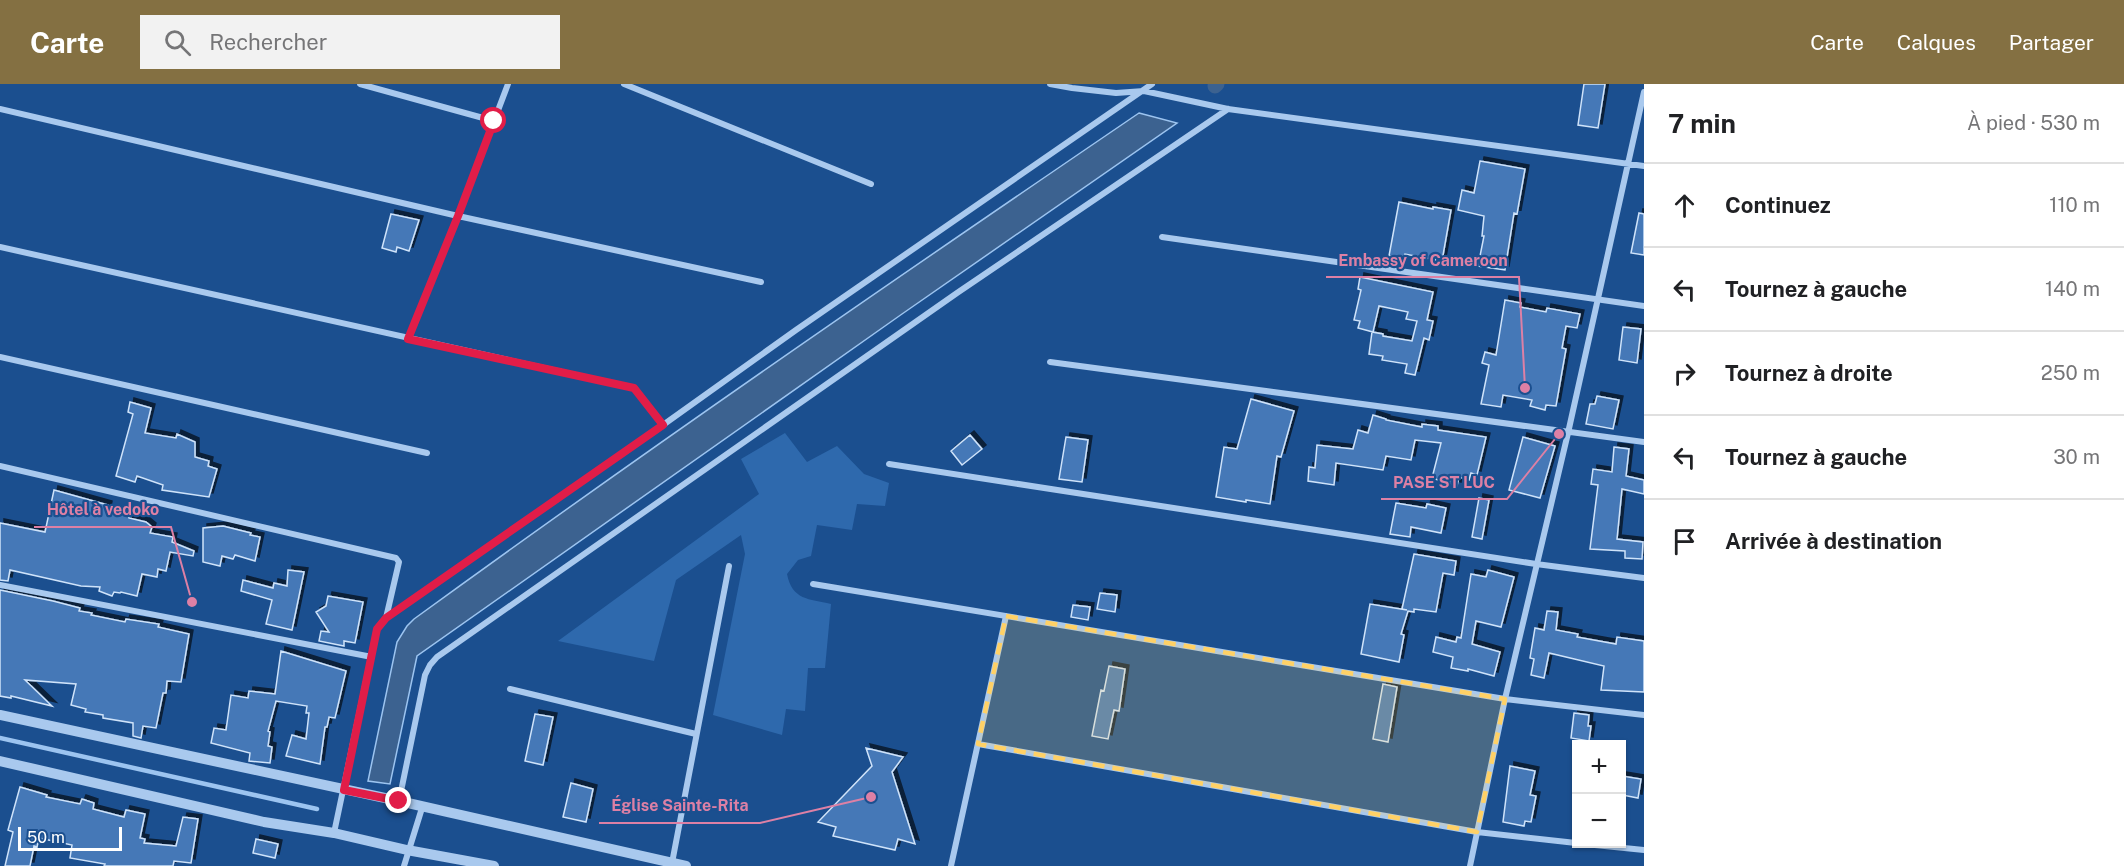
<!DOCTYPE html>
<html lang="fr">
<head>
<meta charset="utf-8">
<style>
  :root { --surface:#fff; --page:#f2f2f2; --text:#202124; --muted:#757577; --line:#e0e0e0; --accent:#847042 }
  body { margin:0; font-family:"Public Sans",sans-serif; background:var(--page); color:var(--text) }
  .controls { position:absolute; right:18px; bottom:18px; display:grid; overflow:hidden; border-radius:0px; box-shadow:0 2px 4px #0004 }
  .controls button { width:54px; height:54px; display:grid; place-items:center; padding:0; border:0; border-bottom:2px solid var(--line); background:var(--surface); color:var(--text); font:30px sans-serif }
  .scale { position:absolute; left:18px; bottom:15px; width:104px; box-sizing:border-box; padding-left:6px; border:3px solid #fff; border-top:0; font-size:16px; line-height:21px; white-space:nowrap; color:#fff; -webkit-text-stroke:4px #1b4f8f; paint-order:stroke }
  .stop { position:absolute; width:18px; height:18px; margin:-14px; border:4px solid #e11d48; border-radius:50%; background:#fff }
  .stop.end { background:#e11d48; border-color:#fff; box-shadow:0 2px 6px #0008 }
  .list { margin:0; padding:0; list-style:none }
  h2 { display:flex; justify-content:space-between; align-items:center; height:78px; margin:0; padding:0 24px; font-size:26px }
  h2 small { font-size:20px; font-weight:400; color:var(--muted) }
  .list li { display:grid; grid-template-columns:39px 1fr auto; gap:18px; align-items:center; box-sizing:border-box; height:84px; padding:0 24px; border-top:2px solid var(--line) }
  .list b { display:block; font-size:22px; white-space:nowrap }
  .list em { font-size:20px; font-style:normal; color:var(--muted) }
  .icon { flex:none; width:33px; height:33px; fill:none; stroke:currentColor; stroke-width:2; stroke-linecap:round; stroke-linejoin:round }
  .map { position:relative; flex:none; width:1644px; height:782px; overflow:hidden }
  header { display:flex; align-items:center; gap:36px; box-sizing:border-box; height:84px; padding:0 30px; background:var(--accent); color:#fff }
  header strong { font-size:28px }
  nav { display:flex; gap:33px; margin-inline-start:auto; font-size:21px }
  .search { width:420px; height:54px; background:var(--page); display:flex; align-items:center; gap:15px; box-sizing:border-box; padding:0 21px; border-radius:0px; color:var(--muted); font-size:22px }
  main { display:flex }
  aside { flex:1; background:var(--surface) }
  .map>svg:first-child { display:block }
  .green { fill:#2e69ad }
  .water { fill:#3c6290; stroke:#9cc4f0; stroke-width:1.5 }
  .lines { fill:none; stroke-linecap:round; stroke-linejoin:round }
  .stream { stroke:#9cc4f0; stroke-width:4.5 }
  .canal { stroke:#3c6290; stroke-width:15 }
  .building { fill:#4478b7; stroke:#cfe3fa; stroke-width:1.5; filter:url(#shadow) }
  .minor { stroke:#a9c9ee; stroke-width:6 }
  .tertiary { stroke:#a9c9ee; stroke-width:10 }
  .route { stroke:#e11d48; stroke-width:8 }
  .marked { fill:#ffd166; fill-opacity:0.2; stroke:#ffd166; stroke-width:4.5; stroke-dasharray:12 8; stroke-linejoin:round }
  .leader { fill:none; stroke:#dd80a5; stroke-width:2 }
  .callout-dot { fill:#dd80a5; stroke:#1b4f8f; stroke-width:2 }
  .callout-label { font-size:16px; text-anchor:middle; font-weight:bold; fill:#dd80a5; stroke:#1b4f8f; stroke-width:4.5; stroke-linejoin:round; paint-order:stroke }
</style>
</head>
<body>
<header>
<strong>Carte</strong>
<div class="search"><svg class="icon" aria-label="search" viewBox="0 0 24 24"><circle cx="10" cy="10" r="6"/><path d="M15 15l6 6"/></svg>Rechercher</div>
<nav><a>Carte</a><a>Calques</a><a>Partager</a></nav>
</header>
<main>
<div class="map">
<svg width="1644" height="782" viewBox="0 0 1644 782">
  <defs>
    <filter id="shadow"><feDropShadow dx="4" dy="-4" stdDeviation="0" flood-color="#0009"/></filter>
  </defs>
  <rect width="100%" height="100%" fill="#1b4f8f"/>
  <path class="green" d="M 785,349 L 807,378 L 837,362 L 864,390 L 889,399 L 885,422 L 857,420 L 852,446 L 817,441 L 811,472 L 798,476 L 787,490 C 792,516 809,515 831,520 L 825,584 L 808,584 L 805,627 L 786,625 L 782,651 L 713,631 L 745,470 L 741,451 L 676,496 L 654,577 L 558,557 L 759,410 L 741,375 Z"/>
  <path class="water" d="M 1139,29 L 1177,39 L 902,230 L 417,572 L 390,700 L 368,697 L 397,558 L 407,542 L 414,535 C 652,362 895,195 1139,29 Z"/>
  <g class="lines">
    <path class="stream" d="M 0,654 L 317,725"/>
    <path class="canal" d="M 1215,2 L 1217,0"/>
  </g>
  <path class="building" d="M 1584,0 L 1605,0 L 1598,44 L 1578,41 Z
    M 1480,77 L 1525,85 L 1517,130 L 1514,129 L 1505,186 L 1478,182 L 1484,152 L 1482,152 L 1484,132 L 1458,126 L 1462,106 L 1474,109 Z
    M 1399,118 L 1433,125 L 1433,123 L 1451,126 L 1442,177 L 1405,170 L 1404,175 L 1389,172 Z
    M 1639,129 L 1644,130 L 1644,171 L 1631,169 Z
    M 391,130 L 419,136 L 409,167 L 397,163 L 396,168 L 382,164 Z
    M 1360,193 L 1433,208 L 1427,236 L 1433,237 L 1429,256 L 1424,254 L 1415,291 L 1405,289 L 1407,280 L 1382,276 L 1383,272 L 1369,270 L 1372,248 L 1383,250 L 1383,252 L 1412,257 L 1417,237 L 1406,235 L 1408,228 L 1379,222 L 1373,248 L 1358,244 L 1360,237 L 1354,236 L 1361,206 L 1358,205 Z
    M 1505,216 L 1521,219 L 1520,223 L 1546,228 L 1547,224 L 1580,230 L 1577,244 L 1566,242 L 1562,264 L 1566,265 L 1556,322 L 1546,321 L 1545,326 L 1530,322 L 1532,316 L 1503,311 L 1501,323 L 1481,320 L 1489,281 L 1482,279 L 1485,268 L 1496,271 Z
    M 1623,243 L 1641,245 L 1637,279 L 1619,276 Z
    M 1597,312 L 1619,316 L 1613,345 L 1586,340 L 1590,320 L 1595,320 Z
    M 1251,315 L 1294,327 L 1281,373 L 1277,372 L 1270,420 L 1246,416 L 1246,418 L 1216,413 L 1224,363 L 1237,365 Z
    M 130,318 L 151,324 L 145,349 L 176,354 L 177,350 L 195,358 L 195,373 L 209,377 L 208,382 L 217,385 L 209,413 L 162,406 L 163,401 L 137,392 L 135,398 L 116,392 L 133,330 L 128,328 Z
    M 1373,331 L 1386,335 L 1386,336 L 1422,343 L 1422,340 L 1438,342 L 1438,346 L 1486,353 L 1477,391 L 1471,389 L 1469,396 L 1459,393 L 1457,402 L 1432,394 L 1441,359 L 1415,356 L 1411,376 L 1386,372 L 1383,386 L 1336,379 L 1334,401 L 1308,397 L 1309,383 L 1315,384 L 1317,361 L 1353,365 L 1358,346 L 1368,349 Z
    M 970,351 L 982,365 L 962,381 L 951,367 Z
    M 1066,353 L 1088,356 L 1082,398 L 1059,395 Z
    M 1523,353 L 1555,362 L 1540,414 L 1509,406 Z
    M 1614,363 L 1629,365 L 1626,392 L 1644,396 L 1644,410 L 1622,405 L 1617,455 L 1643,458 L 1642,475 L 1625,474 L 1625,467 L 1590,465 L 1598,401 L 1591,400 L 1593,385 L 1612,388 Z
    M 54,406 L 108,421 L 107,426 L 129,430 L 129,434 L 146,438 L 152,443 L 150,449 L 173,453 L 172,458 L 194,467 L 193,472 L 170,468 L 166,487 L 158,485 L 157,493 L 142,490 L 137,512 L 121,508 L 120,509 L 114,508 L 112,512 L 99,507 L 100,503 L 81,502 L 10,486 L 8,497 L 0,496 L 0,439 L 45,448 Z
    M 1479,414 L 1489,416 L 1482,455 L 1472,453 Z
    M 1396,419 L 1426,424 L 1427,420 L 1446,424 L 1441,449 L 1411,443 L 1410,453 L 1390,450 Z
    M 223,442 L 251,449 L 250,451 L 260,453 L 255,477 L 235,471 L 233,475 L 222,472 L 220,482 L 203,478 L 203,444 Z
    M 1414,470 L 1456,477 L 1454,491 L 1443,489 L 1436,528 L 1414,525 L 1414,528 L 1408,527 L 1401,550 L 1404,551 L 1399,578 L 1361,570 L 1370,520 L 1407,526 L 1402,525 Z
    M 288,486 L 304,488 L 292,546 L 266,540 L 272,516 L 241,507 L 243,496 L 273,504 L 274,499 L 287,502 Z
    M 1488,486 L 1514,493 L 1501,543 L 1476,537 L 1472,560 L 1500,568 L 1494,592 L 1468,585 L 1468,587 L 1451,584 L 1453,573 L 1433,568 L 1436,553 L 1456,558 L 1457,553 L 1461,554 L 1471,490 L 1486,493 Z
    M 0,506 L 53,517 L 80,524 L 79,527 L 92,529 L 91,531 L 125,538 L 126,535 L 159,540 L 158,543 L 189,550 L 181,598 L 167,597 L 166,609 L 163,609 L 156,644 L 143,642 L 141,654 L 133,652 L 133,639 L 103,634 L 103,631 L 85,628 L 86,625 L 71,621 L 76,600 L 25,596 L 52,622 L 11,612 L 11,614 L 0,612 Z
    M 1100,509 L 1117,511 L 1115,528 L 1097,525 Z
    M 328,512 L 363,518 L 355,559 L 344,557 L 344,562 L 319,557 L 321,547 L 329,548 L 316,528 L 326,522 Z
    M 1073,521 L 1090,523 L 1088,536 L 1071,533 Z
    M 1547,527 L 1558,528 L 1556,546 L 1578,550 L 1577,553 L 1616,560 L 1617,553 L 1644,557 L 1644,608 L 1601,606 L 1604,582 L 1549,569 L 1544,594 L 1531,591 L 1534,575 L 1530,574 L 1535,544 L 1544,546 Z
    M 281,567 L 346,587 L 335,634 L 329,633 L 327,643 L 325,643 L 320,680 L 286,672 L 292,651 L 306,655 L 309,629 L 306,629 L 307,622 L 276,617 L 268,647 L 270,648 L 268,662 L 272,663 L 270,679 L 249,677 L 250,669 L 211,659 L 214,644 L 226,646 L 231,611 L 248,614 L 249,607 L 275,610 Z
    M 1109,582 L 1125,585 L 1119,627 L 1114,626 L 1108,655 L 1092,652 L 1101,606 L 1104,607 Z
    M 1383,600 L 1397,603 L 1388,658 L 1373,655 Z
    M 1574,629 L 1589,631 L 1588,642 L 1591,642 L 1589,657 L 1571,654 Z
    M 535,630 L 553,633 L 543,681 L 525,677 Z
    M 866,664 L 903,673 L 892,688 L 915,760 L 898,755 L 895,766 L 833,752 L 836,743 L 818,738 L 872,682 Z
    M 1510,682 L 1535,687 L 1530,711 L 1536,712 L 1531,738 L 1525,737 L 1524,742 L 1503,738 Z
    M 1622,692 L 1641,695 L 1638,714 L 1622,711 Z
    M 571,699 L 593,705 L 586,738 L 563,733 Z
    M 20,703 L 47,711 L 46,713 L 80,720 L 82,715 L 94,719 L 93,725 L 124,733 L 126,726 L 145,730 L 140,754 L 145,755 L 144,759 L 176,762 L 183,733 L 198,735 L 191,779 L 174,777 L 173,782 L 104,782 L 105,780 L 70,774 L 72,761 L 39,754 L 37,763 L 34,762 L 30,782 L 5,782 L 13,748 L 8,746 Z
    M 256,755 L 278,760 L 275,774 L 253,769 Z"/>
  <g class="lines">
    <path class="minor" d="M 360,0 L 494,37
      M 624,0 L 871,100
      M 1050,0 L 1072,4 L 1116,9 L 1144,7 L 1228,25 L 1644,82
      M 0,25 L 458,132 L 761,198
      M 1162,153 L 1644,222
      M 0,163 L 634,304 L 663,341
      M 408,255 L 458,132 L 508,0
      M 0,273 L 427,369
      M 1050,278 L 1644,358
      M 889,380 L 1536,480 L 1644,494
      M 0,382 L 396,474 L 399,478 L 386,534
      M 813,500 L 1505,615 L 1644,631
      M 0,501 L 372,573
      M 510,605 L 696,650
      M 978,660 L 1477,748 L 1576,759
      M 399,717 L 425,591 L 430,581 L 437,573 L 957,209 L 1228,25
      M 334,749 L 377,545 L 386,534 L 663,341 L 796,246 L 1152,0
      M 1585,760 L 1644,766
      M 672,779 L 729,482
      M 404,782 L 422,724
      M 951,782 L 1006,532
      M 1470,782 L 1505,615 L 1568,349 L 1644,8"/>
    <path class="tertiary" d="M 0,631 L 399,717 L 686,782
      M 0,677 L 264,738 L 334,749 L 407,766 L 494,782"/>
  </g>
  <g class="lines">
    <path class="route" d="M 399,717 L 344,706 L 377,545 L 386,534 L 663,341 L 634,304 L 408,255 L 458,132 L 494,37"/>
  </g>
  <path class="marked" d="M 1006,532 L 1505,615 L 1477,748 L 978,660 Z"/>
  <path class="leader" d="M1525 304L1519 193H1326M1559 350L1507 415H1381M192 518L171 443H34M871 713L760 739H599"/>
  <g class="callout-dot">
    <circle cx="1525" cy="304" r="6"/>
    <circle cx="1559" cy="350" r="6"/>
    <circle cx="192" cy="518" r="6"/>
    <circle cx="871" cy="713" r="6"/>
  </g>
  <g class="callout-label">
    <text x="1423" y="182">Embassy of Cameroon</text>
    <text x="1444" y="404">PASE ST LUC</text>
    <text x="103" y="431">Hôtel à vedoko</text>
    <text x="680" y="727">Église Sainte-Rita</text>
  </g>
</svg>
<div class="controls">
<button>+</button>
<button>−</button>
</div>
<div class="scale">50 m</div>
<div class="stop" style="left:494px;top:37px"></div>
<div class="stop end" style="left:399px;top:717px"></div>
</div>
<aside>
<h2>7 min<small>À pied · 530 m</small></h2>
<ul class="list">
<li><svg class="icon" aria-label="ahead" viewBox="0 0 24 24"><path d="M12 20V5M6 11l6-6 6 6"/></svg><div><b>Continuez</b></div><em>110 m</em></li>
<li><svg class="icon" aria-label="left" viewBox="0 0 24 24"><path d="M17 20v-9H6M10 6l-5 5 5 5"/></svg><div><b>Tournez à gauche</b></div><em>140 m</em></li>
<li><svg class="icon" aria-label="right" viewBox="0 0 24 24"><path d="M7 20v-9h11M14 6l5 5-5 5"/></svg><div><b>Tournez à droite</b></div><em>250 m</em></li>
<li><svg class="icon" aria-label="left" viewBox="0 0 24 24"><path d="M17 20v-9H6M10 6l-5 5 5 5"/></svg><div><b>Tournez à gauche</b></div><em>30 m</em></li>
<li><svg class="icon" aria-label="arrive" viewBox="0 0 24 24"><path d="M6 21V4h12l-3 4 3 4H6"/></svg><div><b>Arrivée à destination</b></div></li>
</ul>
</aside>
</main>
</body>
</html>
